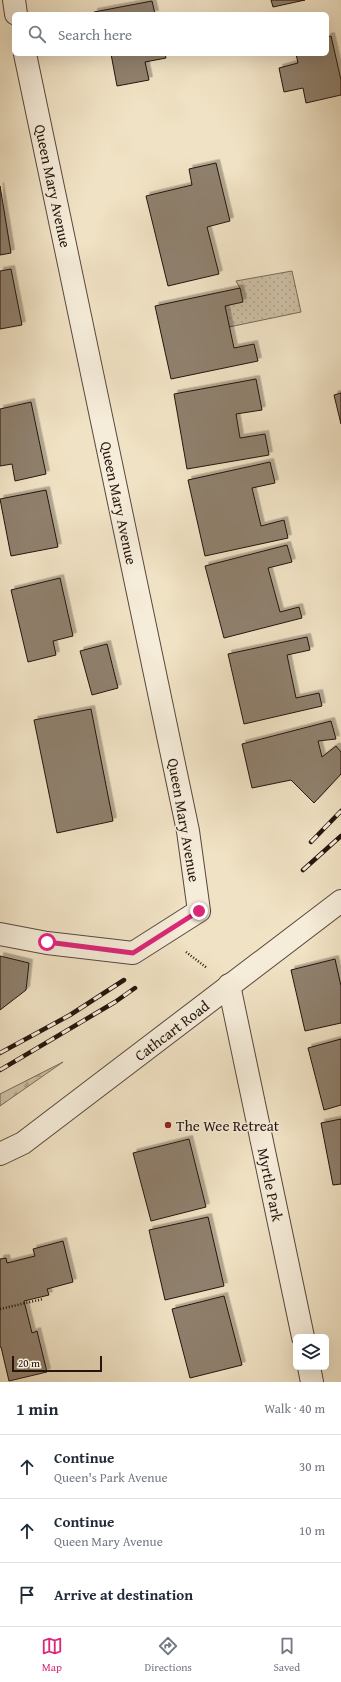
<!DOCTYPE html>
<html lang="en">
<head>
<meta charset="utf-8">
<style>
  :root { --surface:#fff; --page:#f6f6f7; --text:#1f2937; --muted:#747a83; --line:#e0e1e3; --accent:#db2777 }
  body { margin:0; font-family:"Gentium Book Plus",serif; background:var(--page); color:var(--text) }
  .controls { position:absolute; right:12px; bottom:12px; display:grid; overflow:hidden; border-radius:6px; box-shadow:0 4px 16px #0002 }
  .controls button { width:36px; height:36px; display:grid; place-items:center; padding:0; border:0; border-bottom:1px solid var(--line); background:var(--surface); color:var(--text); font:20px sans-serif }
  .scale { position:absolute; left:12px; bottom:10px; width:90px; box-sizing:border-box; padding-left:4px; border:2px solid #25150e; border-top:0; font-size:11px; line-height:14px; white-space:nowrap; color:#25150e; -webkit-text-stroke:3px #f5ecd9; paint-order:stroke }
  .stop { position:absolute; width:12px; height:12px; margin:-9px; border:3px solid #db2777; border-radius:50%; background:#fff }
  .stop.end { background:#db2777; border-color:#fff; box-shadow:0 1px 4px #0008 }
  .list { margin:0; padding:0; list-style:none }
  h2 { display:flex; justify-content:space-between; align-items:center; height:52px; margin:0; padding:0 16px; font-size:17px }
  h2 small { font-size:13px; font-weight:400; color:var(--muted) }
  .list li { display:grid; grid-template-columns:26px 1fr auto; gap:12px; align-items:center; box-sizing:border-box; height:64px; padding:0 16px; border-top:1px solid var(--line) }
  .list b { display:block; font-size:15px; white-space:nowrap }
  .list p { margin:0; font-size:13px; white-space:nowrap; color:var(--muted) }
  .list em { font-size:13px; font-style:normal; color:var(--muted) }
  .icon { flex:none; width:22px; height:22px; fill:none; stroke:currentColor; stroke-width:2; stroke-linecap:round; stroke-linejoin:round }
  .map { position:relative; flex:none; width:341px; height:1382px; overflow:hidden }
  .search { position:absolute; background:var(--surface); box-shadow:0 4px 16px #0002; left:12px; right:12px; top:12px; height:44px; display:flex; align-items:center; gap:10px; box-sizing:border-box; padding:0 14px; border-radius:6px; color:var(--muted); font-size:15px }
  .sheet { height:244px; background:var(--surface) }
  nav { display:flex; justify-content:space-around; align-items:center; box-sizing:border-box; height:56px; border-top:1px solid var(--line); background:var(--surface); font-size:11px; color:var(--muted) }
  nav a { display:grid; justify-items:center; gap:2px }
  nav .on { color:var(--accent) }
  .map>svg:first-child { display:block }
  .forest { fill:url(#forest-firs); stroke:#796a5a }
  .garden { fill:url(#garden-dots); stroke:#796a5a }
  .building { fill:#8f806d; stroke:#25150e; filter:url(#shadow) }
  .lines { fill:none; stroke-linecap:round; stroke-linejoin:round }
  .minor-casing { stroke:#58483c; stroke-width:24 }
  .tertiary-casing { stroke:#58483c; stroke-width:24 }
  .path { stroke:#25150e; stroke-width:2.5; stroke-dasharray:1 2; stroke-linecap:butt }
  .minor { stroke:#f5ecd9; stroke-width:22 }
  .tertiary { stroke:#f5ecd9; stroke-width:22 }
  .rail-casing { stroke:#25150e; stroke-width:4.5 }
  .rail { stroke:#f5ecd9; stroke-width:3; stroke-dasharray:9; stroke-linecap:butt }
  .route { stroke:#db2777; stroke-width:5 }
  .poi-dot { fill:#8f2418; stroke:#f5ecd9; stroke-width:1.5 }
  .labels { text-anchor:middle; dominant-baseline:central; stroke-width:3; stroke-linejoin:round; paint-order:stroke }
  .street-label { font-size:15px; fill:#25150e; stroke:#f5ecd9 }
  .poi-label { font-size:15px; fill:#25150e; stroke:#f5ecd9; text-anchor:start }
</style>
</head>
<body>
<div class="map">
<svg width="341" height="1382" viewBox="0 0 341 1382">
  <defs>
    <pattern id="forest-firs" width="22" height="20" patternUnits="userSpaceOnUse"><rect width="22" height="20" fill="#cdbfa5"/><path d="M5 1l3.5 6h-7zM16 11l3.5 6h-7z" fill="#b0a38d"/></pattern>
    <pattern id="garden-dots" width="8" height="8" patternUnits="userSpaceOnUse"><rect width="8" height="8" fill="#cdbfa5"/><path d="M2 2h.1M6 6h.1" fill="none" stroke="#b0a38d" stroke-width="1.8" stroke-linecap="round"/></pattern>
    <filter id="shadow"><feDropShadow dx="3.5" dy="-3.5" stdDeviation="0" flood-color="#0004"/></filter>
  </defs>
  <rect width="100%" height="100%" fill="#f0e2c4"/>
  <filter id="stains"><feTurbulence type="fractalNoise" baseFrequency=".005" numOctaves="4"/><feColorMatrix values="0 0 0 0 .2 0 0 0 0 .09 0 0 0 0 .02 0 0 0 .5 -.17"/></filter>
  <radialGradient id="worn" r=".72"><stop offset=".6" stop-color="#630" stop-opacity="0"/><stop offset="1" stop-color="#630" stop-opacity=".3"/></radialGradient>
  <path class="forest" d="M 63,1062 L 0,1106 L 0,1094 Z"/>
  <path class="garden" d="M 292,271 L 301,312 L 229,327 L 225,306 L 240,288 L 236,281 Z"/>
  <path class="building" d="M 271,0 L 305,0 L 273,7 Z
    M 152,1 L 155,14 L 94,14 L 94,12 Z
    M 331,36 L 341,80 L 341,95 L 306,103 L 303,88 L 284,92 L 279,68 L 298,63 L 296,54 L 327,54 L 327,37 Z
    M 111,54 L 165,54 L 166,58 L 145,62 L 149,80 L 117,86 Z
    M 216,163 L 230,221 L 207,227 L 219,274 L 168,286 L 146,196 L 192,185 L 189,169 Z
    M 0,186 L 11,253 L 0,255 Z
    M 11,269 L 22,325 L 0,329 L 0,271 Z
    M 240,288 L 243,302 L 225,306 L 234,348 L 254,344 L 258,361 L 171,379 L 155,306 Z
    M 256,379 L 262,410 L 236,414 L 240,438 L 265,434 L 269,455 L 187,469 L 174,394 Z
    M 341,393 L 341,424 L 334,395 Z
    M 31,402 L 46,474 L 15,481 L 12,464 L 0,466 L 0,409 Z
    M 270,462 L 275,483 L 252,488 L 261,526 L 284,520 L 288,538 L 205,556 L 188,480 Z
    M 46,490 L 58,547 L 11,556 L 0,499 Z
    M 287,545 L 292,562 L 268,568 L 280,612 L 299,607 L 302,618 L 224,638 L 205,566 Z
    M 60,578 L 73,636 L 53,641 L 56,655 L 28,662 L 11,590 Z
    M 307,637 L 310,650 L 287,655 L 296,698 L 319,693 L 322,706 L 244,724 L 228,654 Z
    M 107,644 L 118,688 L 92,695 L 80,651 Z
    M 91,709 L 113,821 L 57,833 L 34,720 Z
    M 331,721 L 336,739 L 318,741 L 322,757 L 336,746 L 341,752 L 341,774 L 314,803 L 291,780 L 252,788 L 242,744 Z
    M 0,956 L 29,963 L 26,990 L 0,1010 Z
    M 335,959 L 341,986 L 341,1023 L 305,1031 L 291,970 Z
    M 341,1039 L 341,1105 L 324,1110 L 308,1048 Z
    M 341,1119 L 341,1184 L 333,1185 L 321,1123 Z
    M 189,1139 L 206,1207 L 151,1221 L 133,1153 Z
    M 208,1217 L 224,1286 L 165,1300 L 149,1230 Z
    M 63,1241 L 73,1282 L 47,1289 L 49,1295 L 24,1301 L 32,1333 L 37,1331 L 47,1372 L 9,1381 L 1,1347 L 0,1347 L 0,1259 L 6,1258 L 7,1263 L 35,1256 L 33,1249 Z
    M 224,1296 L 242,1365 L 190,1378 L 172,1309 Z"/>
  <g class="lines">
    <g class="minor-casing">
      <g id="minor">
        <path d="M 14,0 L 16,14"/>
        <path d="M 0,934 L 47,943 L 133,953 L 199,911 L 188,831 L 25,54"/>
        <path id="s1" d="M 229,985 L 303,1337"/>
        <path d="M 309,1367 L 312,1382"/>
      </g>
    </g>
    <g class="tertiary-casing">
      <g id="tertiary">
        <path id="s2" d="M 0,1154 L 23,1143 L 341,901"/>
      </g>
    </g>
    <path class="path" d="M 186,952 L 207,968
      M 0,1309 L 43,1299"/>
    <use href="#minor" class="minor"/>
    <use href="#tertiary" class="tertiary"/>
    <g class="rail-casing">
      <path id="rail" d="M 311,842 L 341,811
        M 303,870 L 341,836
        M 0,1053 L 70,1015 L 124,980
        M 0,1070 L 115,1002 L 135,988"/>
    </g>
    <use href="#rail" class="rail"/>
  </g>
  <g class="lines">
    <path class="route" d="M 47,942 L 133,953 L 199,911"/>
  </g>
  <circle class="poi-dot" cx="168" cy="1125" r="4"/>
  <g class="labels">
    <g class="street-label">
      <text transform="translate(53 186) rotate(78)">Queen Mary Avenue</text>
      <text transform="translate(119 503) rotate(78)">Queen Mary Avenue</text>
      <text transform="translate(184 820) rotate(80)">Queen Mary Avenue</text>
      <text stroke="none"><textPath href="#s2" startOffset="212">Cathcart Road</textPath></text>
      <text stroke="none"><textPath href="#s1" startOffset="204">Myrtle Park</textPath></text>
    </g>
    <g class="poi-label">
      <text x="176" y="1125">The Wee Retreat</text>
    </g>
  </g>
  <rect width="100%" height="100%" filter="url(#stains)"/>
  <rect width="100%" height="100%" fill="url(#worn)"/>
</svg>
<div class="controls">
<button><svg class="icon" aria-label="layers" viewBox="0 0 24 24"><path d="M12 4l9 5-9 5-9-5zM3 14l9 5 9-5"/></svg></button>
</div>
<div class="scale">20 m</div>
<div class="stop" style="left:47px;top:942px"></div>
<div class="stop end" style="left:199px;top:911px"></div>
<div class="search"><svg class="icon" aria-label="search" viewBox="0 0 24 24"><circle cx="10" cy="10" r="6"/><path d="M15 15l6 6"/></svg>Search here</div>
</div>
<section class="sheet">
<h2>1 min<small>Walk · 40 m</small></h2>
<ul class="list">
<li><svg class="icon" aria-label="ahead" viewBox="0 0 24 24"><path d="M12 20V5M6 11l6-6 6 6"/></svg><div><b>Continue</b><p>Queen's Park Avenue</p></div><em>30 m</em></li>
<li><svg class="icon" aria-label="ahead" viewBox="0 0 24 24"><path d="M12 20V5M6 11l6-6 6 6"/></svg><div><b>Continue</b><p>Queen Mary Avenue</p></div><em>10 m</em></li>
<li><svg class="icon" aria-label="arrive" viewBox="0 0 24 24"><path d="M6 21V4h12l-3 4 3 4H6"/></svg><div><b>Arrive at destination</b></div></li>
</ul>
</section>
<nav>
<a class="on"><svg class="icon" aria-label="map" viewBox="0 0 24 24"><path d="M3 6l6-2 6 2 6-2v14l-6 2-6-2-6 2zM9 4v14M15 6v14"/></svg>Map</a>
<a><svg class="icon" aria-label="directions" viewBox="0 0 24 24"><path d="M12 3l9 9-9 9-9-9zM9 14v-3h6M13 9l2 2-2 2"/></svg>Directions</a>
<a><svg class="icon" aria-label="saved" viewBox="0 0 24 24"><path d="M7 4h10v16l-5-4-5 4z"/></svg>Saved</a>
</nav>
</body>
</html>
